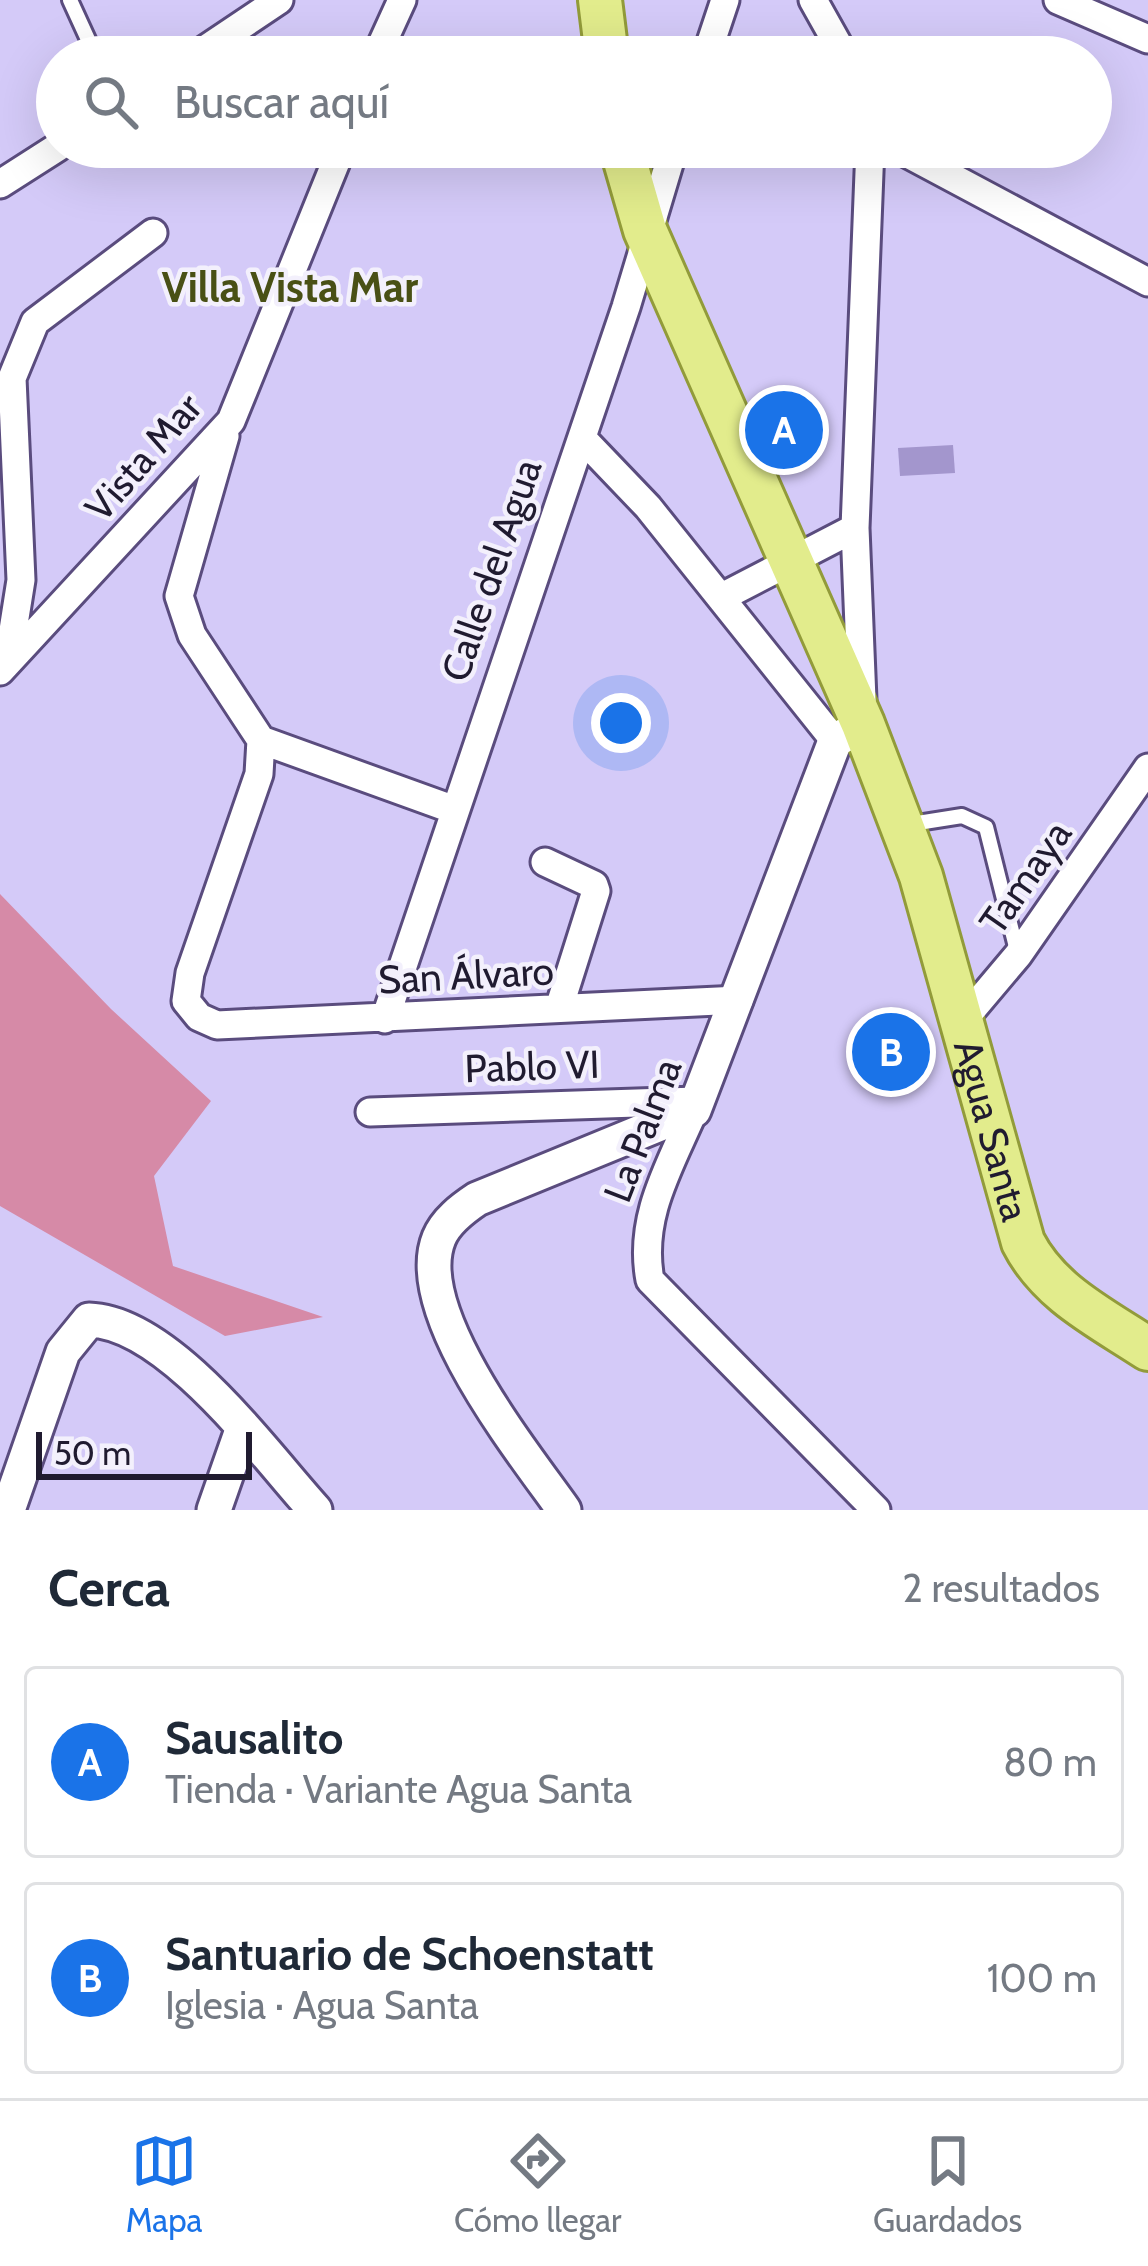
<!DOCTYPE html>
<html lang="es">
<head>
<meta charset="utf-8">
<style>
  :root { --surface:#fff; --page:#f2f2f3; --text:#1f2937; --muted:#747a83; --line:#e0e1e3; --accent:#1a73e8 }
  body { margin:0; font-family:Cabin,sans-serif; background:var(--page); color:var(--text) }
  .scale { position:absolute; left:36px; bottom:30px; width:216px; box-sizing:border-box; padding-left:12px; border:6px solid #201b30; border-top:0; font-size:33px; line-height:42px; white-space:nowrap; color:#201b30; -webkit-text-stroke:9px #f3f0fc; paint-order:stroke }
  .you { position:absolute; left:621px; top:723px; width:42px; height:42px; margin:-30px; border:9px solid #fff; border-radius:50%; background:#1a73e8; box-shadow:0 0 0 18px #1a73e833 }
  .badge { display:grid; place-items:center; width:78px; height:78px; border-radius:50%; background:var(--accent); color:#fff; font-size:39px; font-weight:700 }
  .pin { position:absolute; translate:-50% -50%; border:6px solid #fff; box-shadow:0 3px 12px #0006 }
  .list { margin:0; padding:0; list-style:none }
  h2 { display:flex; justify-content:space-between; align-items:center; height:156px; margin:0; padding:0 48px; font-size:51px }
  h2 small { font-size:39px; font-weight:400; color:var(--muted) }
  .list li { display:grid; grid-template-columns:78px 1fr auto; gap:36px; align-items:center; box-sizing:border-box; height:192px; margin:0 24px 24px; padding:0 24px; border:3px solid var(--line); border-radius:12px }
  .list b { display:block; font-size:45px; white-space:nowrap }
  .list p { margin:0; font-size:39px; white-space:nowrap; color:var(--muted) }
  .list em { font-size:39px; font-style:normal; color:var(--muted) }
  .icon { flex:none; width:66px; height:66px; fill:none; stroke:currentColor; stroke-width:2; stroke-linecap:round; stroke-linejoin:round }
  .map { position:relative; flex:none; width:1148px; height:1510px; overflow:hidden }
  .search { position:absolute; background:var(--surface); box-shadow:0 12px 48px #0002; left:36px; right:36px; top:36px; height:132px; display:flex; align-items:center; gap:30px; box-sizing:border-box; padding:0 42px; border-radius:66px; color:var(--muted); font-size:45px }
  .sheet { height:588px; background:var(--surface) }
  nav { display:flex; justify-content:space-around; align-items:center; box-sizing:border-box; height:168px; border-top:3px solid var(--line); background:var(--surface); font-size:33px; color:var(--muted) }
  nav a { display:grid; justify-items:center; gap:6px }
  nav .on { color:var(--accent) }
  .map>svg:first-child { display:block }
  .green { fill:#d68aa7 }
  .building { fill:#a396cd }
  .lines { fill:none; stroke-linecap:round; stroke-linejoin:round }
  .service-casing { stroke:#5a4c7e; stroke-width:20 }
  .minor-casing { stroke:#5a4c7e; stroke-width:33 }
  .tertiary-casing { stroke:#5a4c7e; stroke-width:39 }
  .primary-casing { stroke:#929b3a; stroke-width:48 }
  .service { stroke:#fff; stroke-width:14 }
  .minor { stroke:#fff; stroke-width:27 }
  .tertiary { stroke:#fff; stroke-width:33 }
  .primary { stroke:#e2ec8c; stroke-width:42 }
  .labels { text-anchor:middle; dominant-baseline:central; stroke-width:9; stroke-linejoin:round; paint-order:stroke }
  .street-label { font-size:39px; fill:#201b30; stroke:#f3f0fc }
  .neighbourhood-label { font-size:42px; font-weight:bold; fill:#495015; stroke:#f3f0fc }
</style>
</head>
<body>
<div class="map">
<svg width="1148" height="1510" viewBox="0 0 1148 1510">
  <rect width="100%" height="100%" fill="#d4caf8"/>
  <path class="green" d="M 0,894 L 111,1009 L 211,1101 L 154,1176 L 173,1266 L 323,1317 L 225,1336 L 0,1206 Z"/>
  <path class="building" d="M 953,445 L 955,473 L 900,476 L 898,448 Z"/>
  <g class="lines">
    <g class="service-casing">
      <path id="service" d="M 70,0 L 96,57
        M 905,825 L 962,816 L 986,827 L 1018,955"/>
    </g>
    <g class="minor-casing">
      <path id="minor" d="M 813,0 L 845,57
        M 1058,0 L 1148,39
        M 194,57 L 279,0
        M 376,57 L 402,0
        M 706,57 L 725,0
        M 895,147 L 1148,282
        M 0,184 L 58,147
        M 225,436 L 179,596 L 192,635 L 261,740 L 452,809
        M 582,438 L 648,507 L 835,741
        M 722,597 L 855,528
        M 8,662 L 21,580 L 12,378 L 35,322 L 153,233
        M 0,671 L 231,421 L 342,147
        M 862,700 L 855,528 L 870,147
        M 261,740 L 259,774 L 190,973 L 186,1001 L 199,1017 L 217,1025 L 739,1000
        M 545,862 L 594,885 L 596,891 L 559,1008
        M 385,1019 L 626,307 L 674,147
        M 959,1025 L 1018,955 L 1148,768
        M 694,1110 C 670,1166 638,1217 650,1280 L 876,1510
        M 370,1112 L 697,1101"/>
    </g>
    <g class="tertiary-casing">
      <path id="tertiary" d="M 8,1510 L 63,1352 L 89,1320 C 169,1322 265,1455 315,1510
        M 214,1510 L 242,1430
        M 564,1510 C 523,1452 409,1311 439,1238 C 446,1221 462,1209 477,1199 L 694,1110 L 835,741 L 863,724"/>
    </g>
    <g class="primary-casing">
      <g id="primary">
        <path d="M 600,0 L 607,57"/>
        <path id="s1" d="M 621,147 L 645,230 L 863,724 L 921,876 L 1023,1242 C 1049,1293 1101,1318 1148,1349"/>
      </g>
    </g>
    <use href="#service" class="service"/>
    <use href="#minor" class="minor"/>
    <use href="#tertiary" class="tertiary"/>
    <use href="#primary" class="primary"/>
  </g>
  <g class="labels">
    <g class="street-label">
      <text transform="translate(143 457) rotate(-49)">Vista Mar</text>
      <text transform="translate(491 570) rotate(-71)">Calle del Agua</text>
      <text transform="translate(1025 877) rotate(-55)">Tamaya</text>
      <text transform="translate(466 975) rotate(-3)">San Álvaro</text>
      <text transform="translate(532 1066) rotate(-2)">Pablo VI</text>
      <text transform="translate(642 1130) rotate(-69)">La Palma</text>
      <text stroke="none"><textPath href="#s1" startOffset="1053">Agua Santa</textPath></text>
    </g>
    <g class="neighbourhood-label">
      <text x="290" y="287">Villa Vista Mar</text>
    </g>
  </g>
</svg>
<div class="scale">50 m</div>
<div class="you"></div>
<div class="pin badge" style="left:784px;top:430px">A</div>
<div class="pin badge" style="left:891px;top:1052px">B</div>
<div class="search"><svg class="icon" aria-label="search" viewBox="0 0 24 24"><circle cx="10" cy="10" r="6"/><path d="M15 15l6 6"/></svg>Buscar aquí</div>
</div>
<section class="sheet">
<h2>Cerca<small>2 resultados</small></h2>
<ul class="list">
<li><span class="badge">A</span><div><b>Sausalito</b><p>Tienda · Variante Agua Santa</p></div><em>80 m</em></li>
<li><span class="badge">B</span><div><b>Santuario de Schoenstatt</b><p>Iglesia · Agua Santa</p></div><em>100 m</em></li>
</ul>
</section>
<nav>
<a class="on"><svg class="icon" aria-label="map" viewBox="0 0 24 24"><path d="M3 6l6-2 6 2 6-2v14l-6 2-6-2-6 2zM9 4v14M15 6v14"/></svg>Mapa</a>
<a><svg class="icon" aria-label="directions" viewBox="0 0 24 24"><path d="M12 3l9 9-9 9-9-9zM9 14v-3h6M13 9l2 2-2 2"/></svg>Cómo llegar</a>
<a><svg class="icon" aria-label="saved" viewBox="0 0 24 24"><path d="M7 4h10v16l-5-4-5 4z"/></svg>Guardados</a>
</nav>
</body>
</html>
